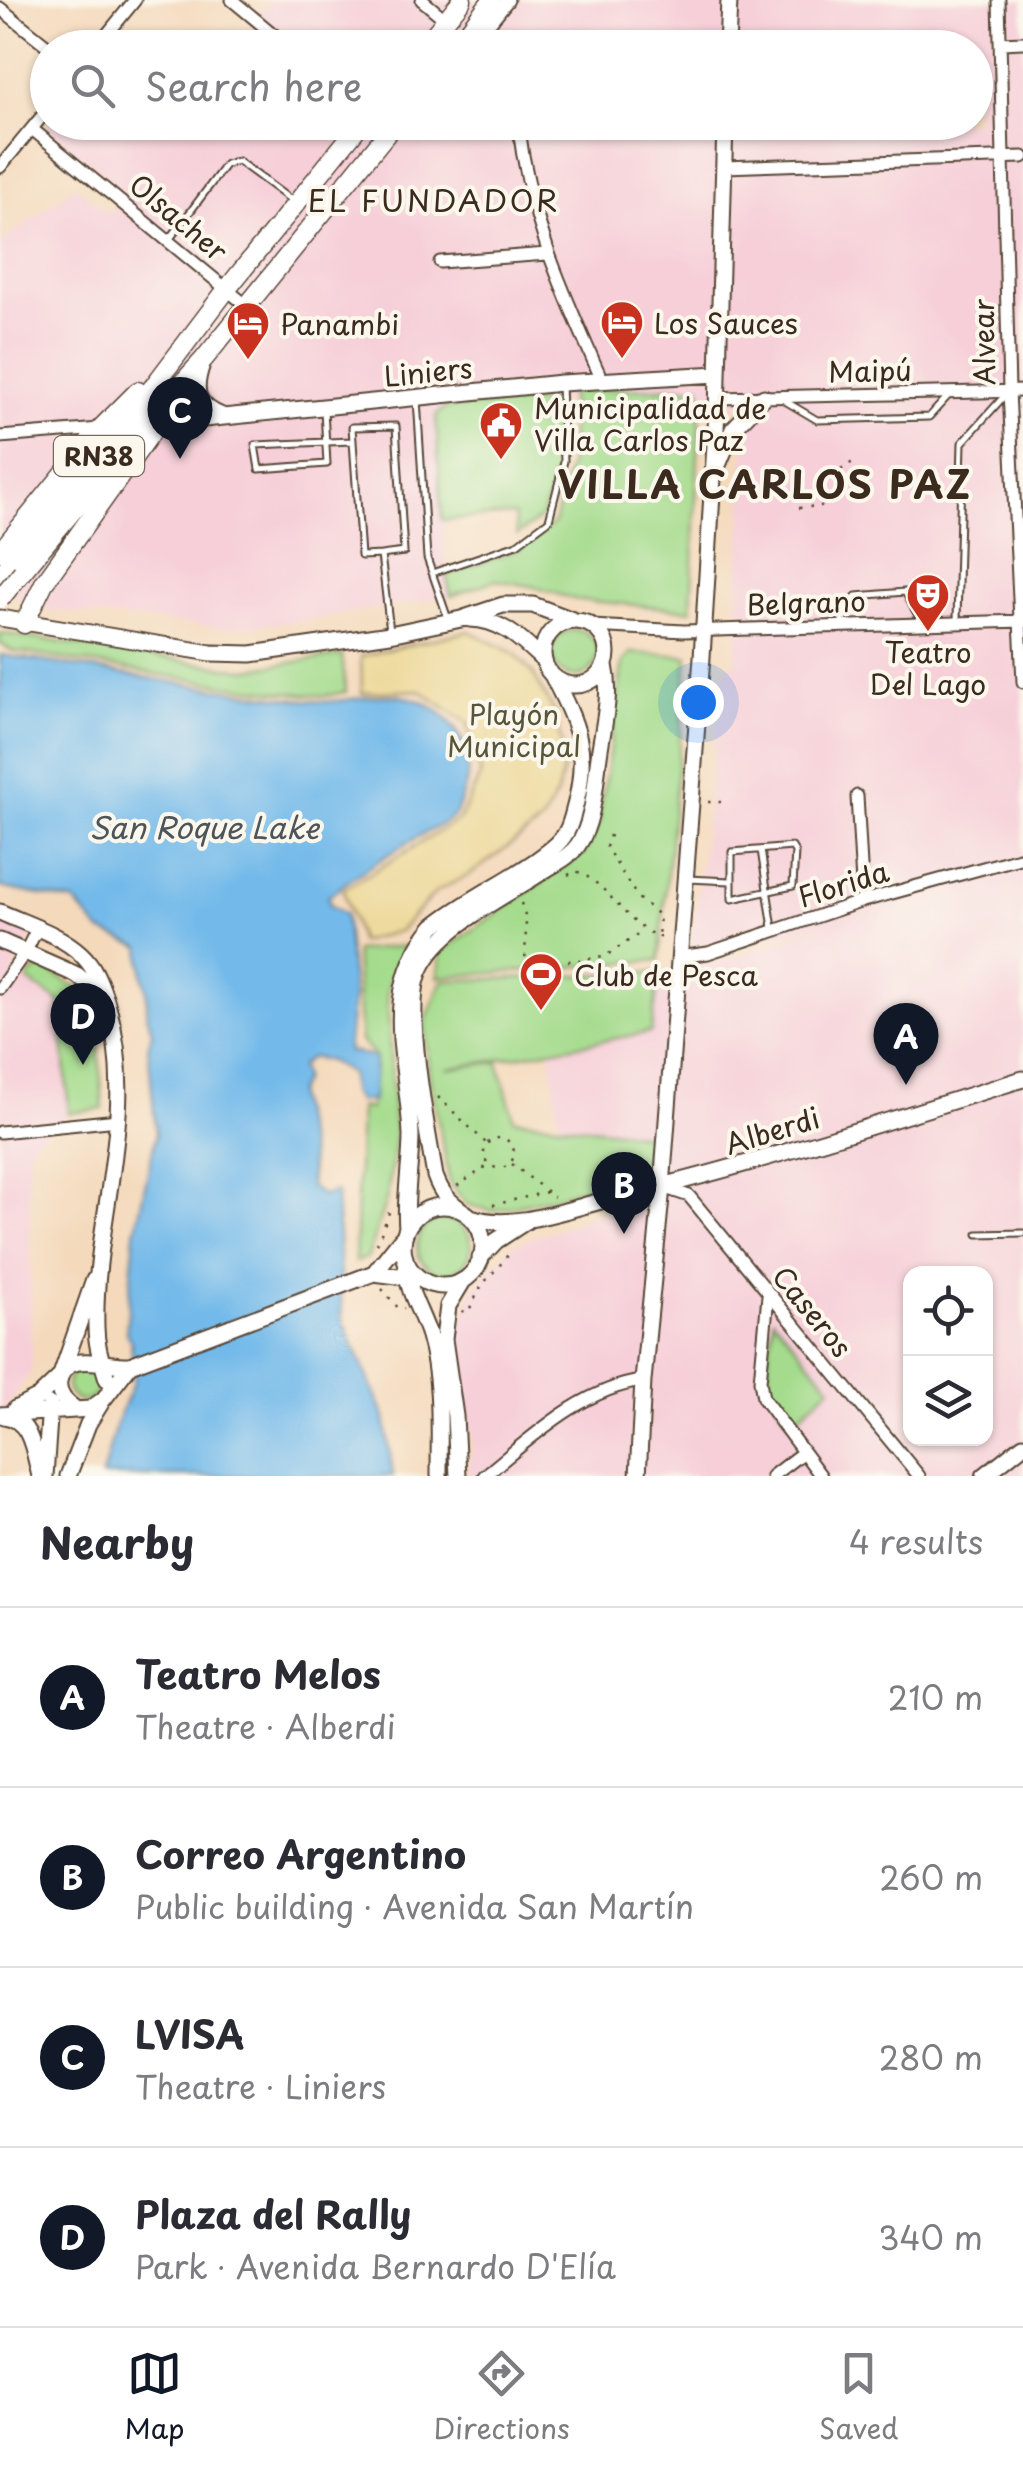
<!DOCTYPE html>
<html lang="en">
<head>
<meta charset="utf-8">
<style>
  :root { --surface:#fff; --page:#f7f7f7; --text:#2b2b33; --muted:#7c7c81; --line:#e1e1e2; --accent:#111827 }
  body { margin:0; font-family:"Playpen Sans",sans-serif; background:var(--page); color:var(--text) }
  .controls { position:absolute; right:30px; bottom:30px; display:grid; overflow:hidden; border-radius:20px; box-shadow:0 2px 8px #0004 }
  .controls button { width:90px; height:90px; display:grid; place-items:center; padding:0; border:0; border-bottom:2px solid var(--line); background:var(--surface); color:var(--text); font:50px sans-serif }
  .you { position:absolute; left:698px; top:702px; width:35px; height:35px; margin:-25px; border:8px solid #fff; border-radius:50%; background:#1a73e8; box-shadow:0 0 0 15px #1a73e833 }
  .badge { display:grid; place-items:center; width:65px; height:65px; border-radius:50%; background:var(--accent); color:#fff; font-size:32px; font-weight:700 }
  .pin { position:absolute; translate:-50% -82px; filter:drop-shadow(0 2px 5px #0008) }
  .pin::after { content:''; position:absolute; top:52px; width:35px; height:30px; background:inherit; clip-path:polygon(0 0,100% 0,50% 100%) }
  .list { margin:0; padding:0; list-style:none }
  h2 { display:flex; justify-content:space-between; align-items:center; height:130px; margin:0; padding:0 40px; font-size:42px }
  h2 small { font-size:32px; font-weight:400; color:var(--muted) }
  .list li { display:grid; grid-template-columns:65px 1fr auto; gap:30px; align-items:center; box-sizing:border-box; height:180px; padding:0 40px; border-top:2px solid var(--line) }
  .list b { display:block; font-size:38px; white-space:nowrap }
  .list p { margin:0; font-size:32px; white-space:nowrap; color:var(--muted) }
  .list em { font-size:32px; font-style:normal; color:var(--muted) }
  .icon { flex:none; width:55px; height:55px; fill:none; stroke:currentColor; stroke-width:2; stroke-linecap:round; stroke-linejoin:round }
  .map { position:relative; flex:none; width:1023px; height:1476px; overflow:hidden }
  .search { position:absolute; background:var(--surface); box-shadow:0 2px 8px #0004; left:30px; right:30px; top:30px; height:110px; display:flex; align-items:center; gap:25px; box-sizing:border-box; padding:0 35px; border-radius:55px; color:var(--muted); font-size:38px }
  .sheet { height:850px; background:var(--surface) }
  nav { display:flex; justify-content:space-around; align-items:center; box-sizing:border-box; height:140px; border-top:2px solid var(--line); background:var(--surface); font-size:28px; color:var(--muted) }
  nav a { display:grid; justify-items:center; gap:5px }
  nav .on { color:var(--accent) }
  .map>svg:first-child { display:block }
  .built { fill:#f6cfd8; fill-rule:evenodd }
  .green { fill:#a4db8c; stroke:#708255; stroke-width:2.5 }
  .sand { fill:#eeda9e; stroke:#94825e; stroke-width:2.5 }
  .water { fill:#73baea; stroke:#577284; stroke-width:2.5 }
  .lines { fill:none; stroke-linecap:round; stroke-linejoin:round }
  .lane-casing { stroke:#574436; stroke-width:9 }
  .street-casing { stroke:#574436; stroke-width:15 }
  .secondary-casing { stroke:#574436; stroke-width:19 }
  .primary-casing { stroke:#574436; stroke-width:21 }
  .path { stroke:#574436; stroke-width:2.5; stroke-dasharray:2.5 8; stroke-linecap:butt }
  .lane { stroke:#fff; stroke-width:5 }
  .street { stroke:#fff; stroke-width:11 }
  .secondary { stroke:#fff; stroke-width:15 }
  .primary { stroke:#fff; stroke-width:18 }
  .primary-bridge-casing { stroke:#574436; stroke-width:21; stroke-linecap:butt }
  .primary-bridge { stroke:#fff; stroke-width:18 }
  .labels { text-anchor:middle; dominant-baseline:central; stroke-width:8; stroke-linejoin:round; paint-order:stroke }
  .shield { fill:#fbf7ec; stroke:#75685c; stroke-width:2.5 }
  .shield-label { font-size:25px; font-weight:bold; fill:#3b2a1e }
  .street-label { font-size:28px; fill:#3b2a1e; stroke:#fbf7ec }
  .poi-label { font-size:28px; fill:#3b2a1e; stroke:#fbf7ec; text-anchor:start }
  .park-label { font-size:28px; fill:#55563a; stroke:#fbf7ec }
  .neighbourhood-label { font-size:30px; letter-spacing:2.5px; fill:#3b2a1e; stroke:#fbf7ec }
  .water-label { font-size:30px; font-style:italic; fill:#4c555b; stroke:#fbf7ec }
  .district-label { font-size:38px; font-weight:bold; letter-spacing:2.5px; fill:#3b2a1e; stroke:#fbf7ec }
</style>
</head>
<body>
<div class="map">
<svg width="1023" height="1476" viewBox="0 0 1023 1476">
  <rect width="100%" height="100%" fill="#fbf7ec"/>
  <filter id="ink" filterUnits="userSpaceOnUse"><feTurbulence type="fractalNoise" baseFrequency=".01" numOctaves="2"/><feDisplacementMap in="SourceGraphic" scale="20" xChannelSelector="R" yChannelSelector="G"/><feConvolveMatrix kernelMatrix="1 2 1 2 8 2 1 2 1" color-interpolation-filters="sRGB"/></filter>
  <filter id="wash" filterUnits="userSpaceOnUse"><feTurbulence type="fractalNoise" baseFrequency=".0048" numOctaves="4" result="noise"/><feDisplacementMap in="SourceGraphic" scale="40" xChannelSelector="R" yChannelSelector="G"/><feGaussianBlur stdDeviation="2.25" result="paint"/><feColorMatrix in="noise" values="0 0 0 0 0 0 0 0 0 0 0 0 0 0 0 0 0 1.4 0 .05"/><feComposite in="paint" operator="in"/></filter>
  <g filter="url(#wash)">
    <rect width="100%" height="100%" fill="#f4d9bb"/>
    <path class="built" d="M 270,0 L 1023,0 L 1023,1476 L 467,1476 L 473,1442 L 456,1338 L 473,1288 L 514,1244 L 637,1201 L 637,1171 L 653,1135 L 559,1124 L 550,1050 L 596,1041 L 598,968 L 693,976 L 700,968 L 835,923 L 691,955 L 722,676 L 736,661 L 746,405 L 555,400 L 444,408 L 436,415 L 446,575 L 451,596 L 301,621 L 225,628 L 49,610 L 0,587 L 0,244 L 75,186 L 109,214 L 149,161 L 123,191 L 45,129 L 51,123 L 165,123 L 173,129 L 178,122 L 976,122 L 976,48 L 235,47 ZM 910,1274 L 986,1274 L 986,1438 L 910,1438 Z
      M 0,912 L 37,929 L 13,970 L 60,1002 L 69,1113 L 28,1147 L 32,1369 L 0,1418 Z"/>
    <path class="green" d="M 701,387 L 691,610 L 577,600 L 531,586 L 495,580 L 451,596 L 446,575 L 520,549 L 554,523 L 571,457 L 570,390 Z
      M 555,400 L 558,464 L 542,517 L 517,535 L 514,515 L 442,520 L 436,415 L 445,408 Z
      M552 653a23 23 0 1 1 46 0a23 23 0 1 1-46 0Z
      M 0,633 L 243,670 L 342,655 L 346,692 L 323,696 L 251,689 L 13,651 L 0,644 Z
      M 631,653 L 688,656 L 659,960 L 438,977 L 441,952 L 585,852 L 598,826 L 623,662 Z
      M 404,946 L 387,990 L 395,1141 L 387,1197 L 368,1257 L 355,1262 L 360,1107 L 370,1109 L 373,1053 L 361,1041 L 355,951 Z
      M 42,967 L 89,995 L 97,1020 L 103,1109 L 69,1113 L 60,1002 L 28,981 L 29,975 Z
      M 660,972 L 651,1032 L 446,1069 L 498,1062 L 514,1119 L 653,1135 L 651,1167 L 554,1197 L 493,1211 L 467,1205 L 450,1184 L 429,1073 L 425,1023 L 442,981 Z
      M417 1246a27 27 0 1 1 54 0a27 27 0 1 1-54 0Z
      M 773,1318 L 831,1387 L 791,1423 C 760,1382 768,1366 773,1318 Z
      M67 1385a16 16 0 1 1 32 0a16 16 0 1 1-32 0Z"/>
    <path class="sand" d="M 469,631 L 515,654 L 533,674 L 555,713 L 565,760 L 557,794 L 541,823 L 471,874 L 437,891 L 399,931 L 360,942 L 343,890 L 460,819 L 481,774 L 467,722 L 419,690 L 362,693 L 361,656 Z"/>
    <path class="water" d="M 0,655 C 105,669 209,691 315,701 C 349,704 387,687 420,701 C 456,716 478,755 463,793 C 461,799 459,809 455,814 C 447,824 427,831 416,838 C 385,856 356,874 328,897 L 331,906 L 345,914 L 353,995 L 347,1051 L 375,1057 L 373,1101 L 358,1101 L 351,1092 L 350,1073 L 329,1061 L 311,1057 L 300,1066 L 303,1079 L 296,1094 C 301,1126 314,1152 310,1186 L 321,1196 L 336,1192 L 342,1318 L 385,1417 L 393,1476 L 102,1476 L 116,1424 L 134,1381 L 131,1342 L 126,1333 L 135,1232 L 156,1135 L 148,1047 L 152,1032 L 147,1014 L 147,990 L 143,977 L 141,947 L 100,931 L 75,902 L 0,887 Z"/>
  </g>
  <g filter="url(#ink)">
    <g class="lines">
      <g class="lane-casing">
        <path id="lane" d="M 169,240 L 226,164 L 238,161 L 291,200
          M 417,399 L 427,558 L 448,619
          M 785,401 L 817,420 L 929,417 L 949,395
          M 324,410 L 327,464 L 259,469 L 255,445 L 352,441
          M 381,555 L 361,556 L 352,427 L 396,426 L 404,552 L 381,555 L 390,631
          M 432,573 L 517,544 L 549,520 L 564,461 L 561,385
          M 957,620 L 962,443 L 1007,393
          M 841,623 L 856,596 L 905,592 L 921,621
          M 792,847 L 795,852 L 793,886 L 732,899 L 732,852 Z
          M 761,850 L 773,928
          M 688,879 L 730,881
          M 978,1234 L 1023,1233"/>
      </g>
      <g class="street-casing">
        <path id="street" d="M 232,0 L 290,48
          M 422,0 L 446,20
          M 999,0 L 1009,391 L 1023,682
          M 0,8 L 50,48
          M 1001,43 L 1023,42
          M 96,48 L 135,0
          M 508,48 L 497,36 L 484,30 L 508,0
          M 518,122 C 530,222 562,290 602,380
          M 32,129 L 247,306
          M 0,167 L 48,109
          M 724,167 L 1023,157
          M 440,262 L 547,254
          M 718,398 L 1023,391
          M 0,437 L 100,429
          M 592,626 L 684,631 L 1023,621
          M 857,796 L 863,901
          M 679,957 L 708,953 L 863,901 L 1023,857
          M 0,988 L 26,951 L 37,929
          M 0,1132 L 118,1120
          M 662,1187 L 689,1196 L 919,1476
          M 768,1296 L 760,1381 L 763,1398 L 821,1476
          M 484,1476 C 530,1439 582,1388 643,1381
          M 772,1476 L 802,1453"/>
      </g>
      <g class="secondary-casing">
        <path id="secondary" d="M 727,48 L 729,0
          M 202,364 C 193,390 195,405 222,416
          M 144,425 L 561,383 L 718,374
          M 719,463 L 733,429 L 764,397
          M 0,618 L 211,653 L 251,654 L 390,634 L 461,619 L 503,605 L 533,605 L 575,621
          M 470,619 C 503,620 521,640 544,661
          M543 653a32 32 0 1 1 64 0a32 32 0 1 1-64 0Z
          M 0,912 C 26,924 60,934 81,954 C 95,967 100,983 106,1000 C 141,1112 93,1216 96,1327 C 96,1345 102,1362 107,1379
          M 0,941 L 77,975 L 103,997
          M403 1246a40 40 0 1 1 80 0a40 40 0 1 1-80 0Z
          M 464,1212 C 449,1202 441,1193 435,1176 C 427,1130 406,1021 417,979 C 430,931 503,898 542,872 C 554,864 570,857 578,845 C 594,822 595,783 599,756 C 603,725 612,696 605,665
          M 471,1217 C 511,1231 565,1210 605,1200 C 747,1167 884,1122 1023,1079
          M 407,1228 C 404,1197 411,1166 411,1135 C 408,1059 378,990 434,926 C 471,896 524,874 557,844 C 569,833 572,818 576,802 C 589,749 577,724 553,677
          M 480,1258 L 496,1241 L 528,1220
          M 406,1269 C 408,1293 422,1313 429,1336 C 442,1380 439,1430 439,1476
          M 374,1273 L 402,1238
          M 62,1372 L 94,1280
          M 74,1408 C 65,1402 57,1394 59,1382 C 64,1348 108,1367 130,1365 L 374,1273 L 421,1279
          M 15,1409 L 39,1397 L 60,1377
          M 0,1415 L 90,1409 L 103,1400 L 130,1365
          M 4,1416 C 32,1419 34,1454 40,1476
          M 45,1476 L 50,1405
          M 68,1476 L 88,1424 L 101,1403
          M 458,1476 L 455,1416 L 444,1339 L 448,1306 L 463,1281
          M 638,1476 L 643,1381 L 662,1187 L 702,657 L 717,412 L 725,122
          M 984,1476 L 1023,1445"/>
      </g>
      <g class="primary-casing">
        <path id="primary" d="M 423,48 L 462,0
          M 455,48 L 492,0
          M 0,552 L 100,429 L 138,391
          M 22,572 L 144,425 L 204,359 L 396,122
          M 0,576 L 125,424 L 227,289 L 362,122
          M 24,624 L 44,583 L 151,433"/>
      </g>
      <path class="path" d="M 841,470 L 857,459
        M 799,508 L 829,505
        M 708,802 L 725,802
        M 610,835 L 606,847 L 638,898 L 660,916 L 658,936
        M 568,875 L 576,871 C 612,885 626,929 664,938
        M 521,903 L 526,918 L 525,973 L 560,962 L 604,957 L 642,932
        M 438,1097 L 486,1143
        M484 1153a15 15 0 1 1 30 0a15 15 0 1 1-30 0Z
        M 512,1164 L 554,1197
        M 457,1186 L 489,1165
        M 493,1205 L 547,1192
        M 377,1244 L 390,1210
        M 382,1289 L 400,1310 L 404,1308
        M 462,1311 L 468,1312 L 482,1285 L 507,1257 L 505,1255"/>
      <use href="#lane" class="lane"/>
      <use href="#street" class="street"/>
      <use href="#secondary" class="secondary"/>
      <use href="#primary" class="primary"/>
      <g class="primary-bridge-casing">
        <path id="primary-bridge" d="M 0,599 L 22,572"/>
      </g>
      <use href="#primary-bridge" class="primary-bridge"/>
    </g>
  </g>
  <defs>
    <g id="hotel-pin" transform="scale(2.25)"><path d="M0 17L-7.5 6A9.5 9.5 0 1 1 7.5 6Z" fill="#c8321e" stroke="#fbf7ec"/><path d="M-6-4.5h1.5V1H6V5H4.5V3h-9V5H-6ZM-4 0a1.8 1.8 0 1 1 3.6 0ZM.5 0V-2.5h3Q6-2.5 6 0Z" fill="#fff"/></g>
    <g id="civic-pin" transform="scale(2.25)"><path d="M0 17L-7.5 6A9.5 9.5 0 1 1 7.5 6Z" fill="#c8321e" stroke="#fbf7ec"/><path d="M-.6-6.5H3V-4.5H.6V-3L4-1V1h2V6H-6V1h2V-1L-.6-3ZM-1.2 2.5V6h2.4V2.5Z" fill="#fff"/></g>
    <g id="theatre-pin" transform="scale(2.25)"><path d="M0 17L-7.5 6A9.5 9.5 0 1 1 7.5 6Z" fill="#c8321e" stroke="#fbf7ec"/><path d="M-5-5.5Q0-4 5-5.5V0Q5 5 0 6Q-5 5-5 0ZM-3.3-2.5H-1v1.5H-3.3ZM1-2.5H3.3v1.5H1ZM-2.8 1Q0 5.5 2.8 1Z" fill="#fff"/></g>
    <g id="stadium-pin" transform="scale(2.25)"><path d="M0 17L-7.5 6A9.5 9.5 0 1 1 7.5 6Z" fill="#c8321e" stroke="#fbf7ec"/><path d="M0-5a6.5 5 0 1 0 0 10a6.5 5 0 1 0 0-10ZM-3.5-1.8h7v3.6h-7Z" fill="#fff"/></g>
  </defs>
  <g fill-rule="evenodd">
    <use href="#hotel-pin" x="622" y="322"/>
    <use href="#hotel-pin" x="248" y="323"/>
    <use href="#civic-pin" x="501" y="423"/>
    <use href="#theatre-pin" x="928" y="595"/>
    <use href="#stadium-pin" x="541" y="974"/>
  </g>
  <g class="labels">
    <rect class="shield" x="54" y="436" width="90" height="40" rx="8"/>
    <g class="shield-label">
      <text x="99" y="456">RN38</text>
    </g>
    <g class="street-label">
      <text transform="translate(179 217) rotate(40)">Olsacher</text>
      <text transform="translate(983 342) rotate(-91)">Alvear</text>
      <text transform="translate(870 370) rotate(-1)">Maipú</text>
      <text transform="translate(428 371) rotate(-6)">Liniers</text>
      <text transform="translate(806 602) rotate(-2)">Belgrano</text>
      <text transform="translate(843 883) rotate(-17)">Florida</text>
      <text transform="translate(772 1130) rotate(-17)">Alberdi</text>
      <text transform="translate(813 1311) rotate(51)">Caseros</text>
    </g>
    <g class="poi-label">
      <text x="654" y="322">Los Sauces</text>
      <text x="280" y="323">Panambi</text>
      <text x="534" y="407">Municipalidad de<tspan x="534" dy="32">Villa Carlos Paz</tspan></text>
      <text x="928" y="651" text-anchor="middle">Teatro<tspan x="928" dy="32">Del Lago</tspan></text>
      <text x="574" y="974">Club de Pesca</text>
    </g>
    <g class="park-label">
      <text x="514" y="713">Playón<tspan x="514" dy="32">Municipal</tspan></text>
    </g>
    <g class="neighbourhood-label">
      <text x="434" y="199">EL FUNDADOR</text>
    </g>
    <g class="water-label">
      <text x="204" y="826">San Roque Lake</text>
    </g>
    <g class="district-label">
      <text x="765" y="483">VILLA CARLOS PAZ</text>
    </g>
  </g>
</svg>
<div class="controls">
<button><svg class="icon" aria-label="locate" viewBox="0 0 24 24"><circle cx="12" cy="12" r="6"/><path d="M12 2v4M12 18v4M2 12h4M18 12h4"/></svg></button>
<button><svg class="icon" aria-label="layers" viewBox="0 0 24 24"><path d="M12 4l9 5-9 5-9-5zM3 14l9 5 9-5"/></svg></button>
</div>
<div class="you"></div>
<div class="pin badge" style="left:906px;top:1085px">A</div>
<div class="pin badge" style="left:624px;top:1234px">B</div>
<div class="pin badge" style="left:180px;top:459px">C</div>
<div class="pin badge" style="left:83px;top:1065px">D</div>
<div class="search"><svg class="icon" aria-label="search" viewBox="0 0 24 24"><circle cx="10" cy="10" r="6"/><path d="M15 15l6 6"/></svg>Search here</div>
</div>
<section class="sheet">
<h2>Nearby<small>4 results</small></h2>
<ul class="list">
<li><span class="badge">A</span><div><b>Teatro Melos</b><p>Theatre · Alberdi</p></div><em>210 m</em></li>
<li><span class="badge">B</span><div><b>Correo Argentino</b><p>Public building · Avenida San Martín</p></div><em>260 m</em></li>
<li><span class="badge">C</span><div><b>LVISA</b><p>Theatre · Liniers</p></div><em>280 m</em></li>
<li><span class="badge">D</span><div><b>Plaza del Rally</b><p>Park · Avenida Bernardo D'Elía</p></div><em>340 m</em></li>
</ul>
</section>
<nav>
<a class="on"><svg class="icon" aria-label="map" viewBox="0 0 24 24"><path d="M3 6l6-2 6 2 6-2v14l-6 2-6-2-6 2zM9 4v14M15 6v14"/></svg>Map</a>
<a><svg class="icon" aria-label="directions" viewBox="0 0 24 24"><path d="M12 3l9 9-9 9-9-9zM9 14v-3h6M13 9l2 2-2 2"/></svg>Directions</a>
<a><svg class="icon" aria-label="saved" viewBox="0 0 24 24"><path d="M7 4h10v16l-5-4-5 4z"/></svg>Saved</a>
</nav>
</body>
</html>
